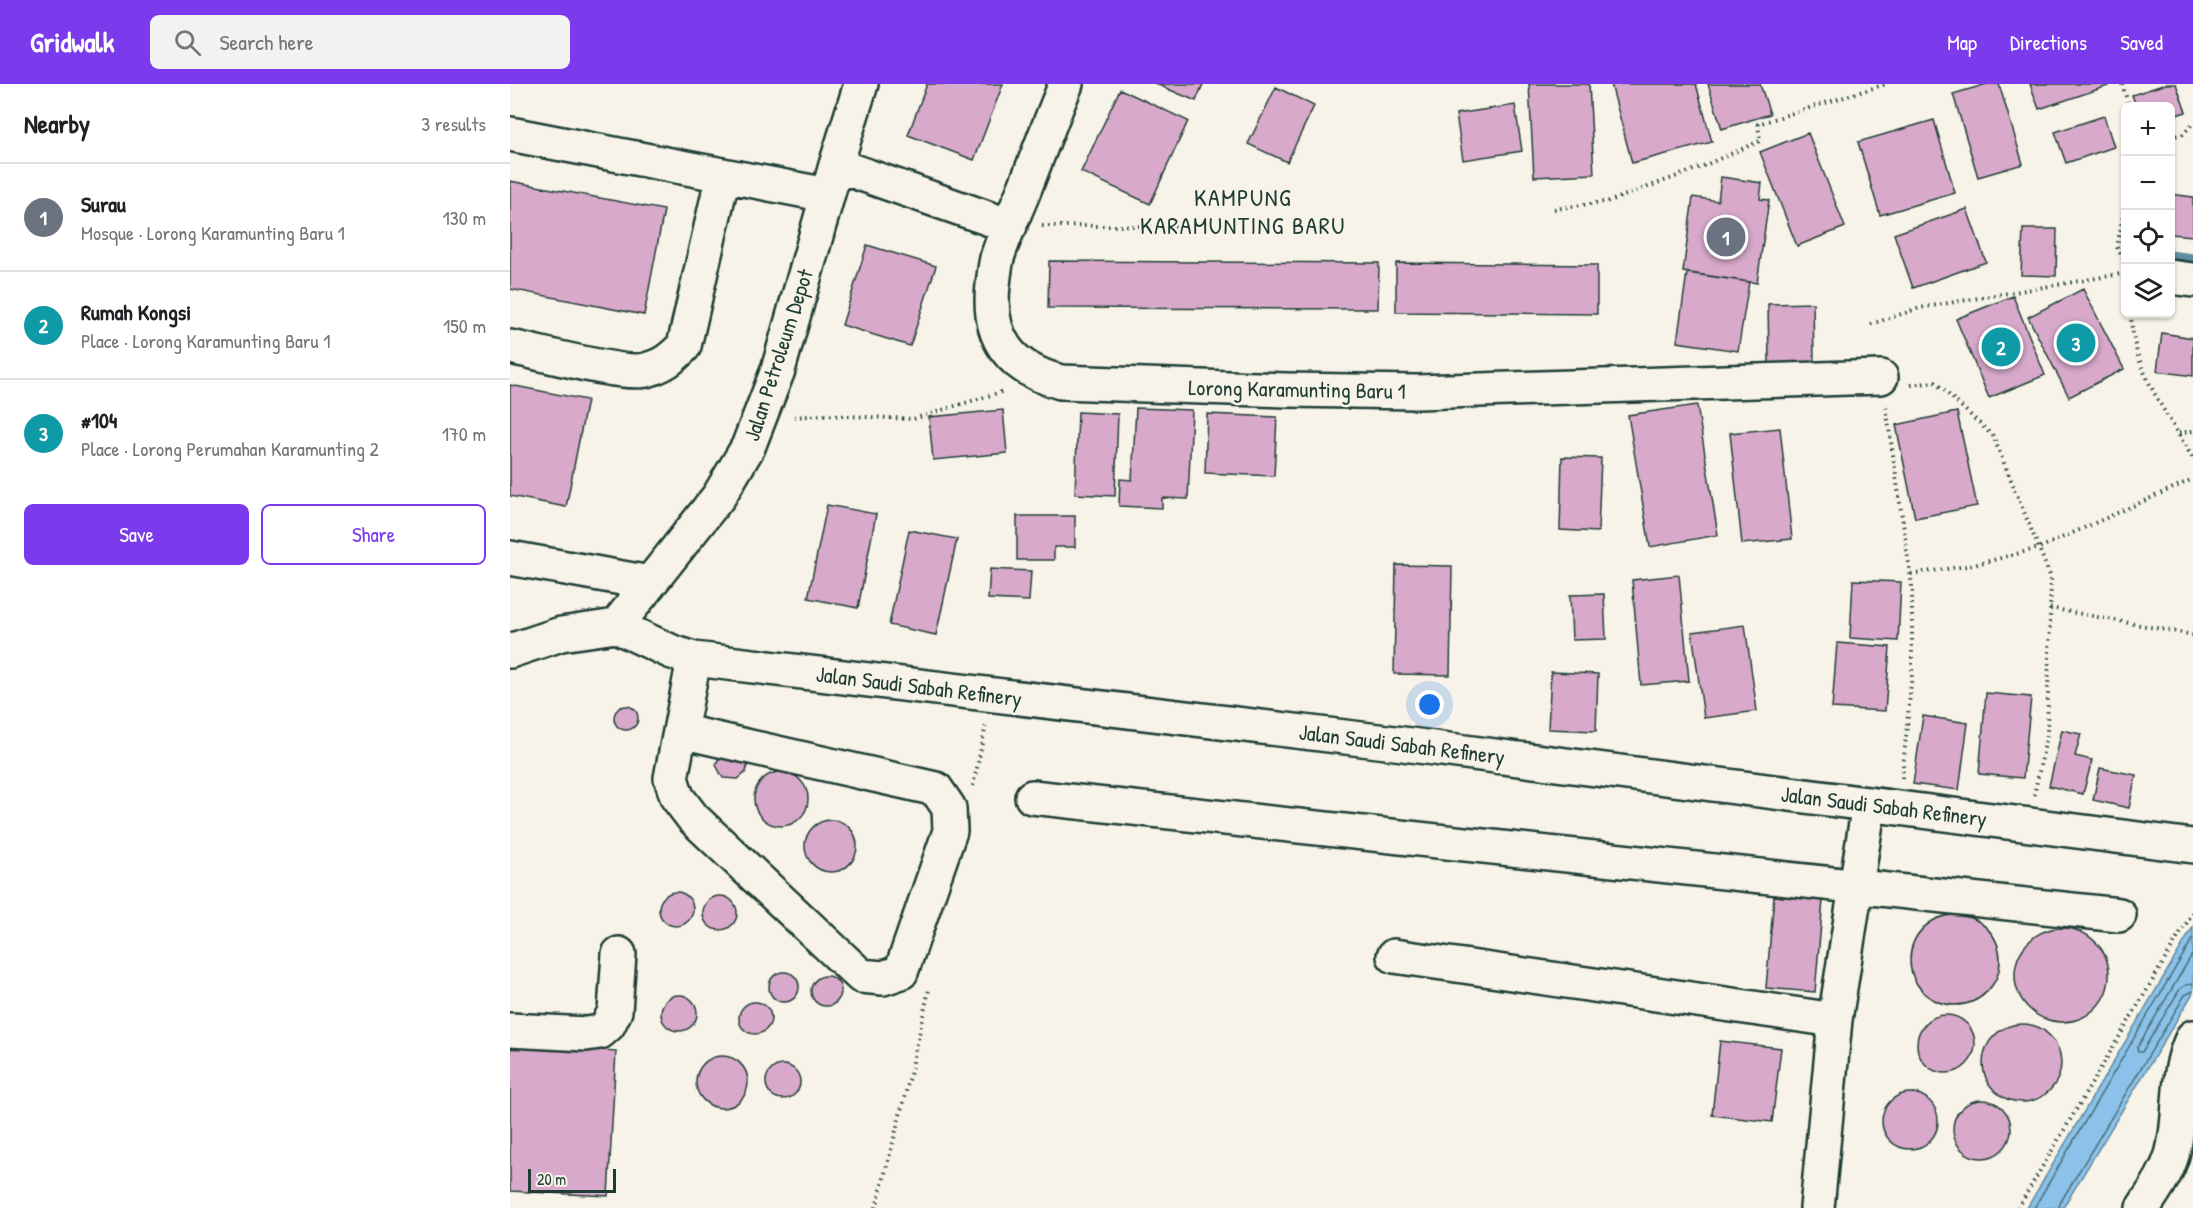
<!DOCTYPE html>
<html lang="en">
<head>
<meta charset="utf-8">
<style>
  :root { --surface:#fff; --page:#f2f2f2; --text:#202124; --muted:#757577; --line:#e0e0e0; --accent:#7c3aed }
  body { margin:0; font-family:"Patrick Hand",sans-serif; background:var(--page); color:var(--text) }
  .controls { position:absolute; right:18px; top:18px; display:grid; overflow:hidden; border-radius:9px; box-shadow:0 2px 4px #0004 }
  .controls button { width:54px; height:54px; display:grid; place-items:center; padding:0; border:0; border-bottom:2px solid var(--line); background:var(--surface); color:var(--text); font:30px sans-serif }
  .scale { position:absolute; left:18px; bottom:15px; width:88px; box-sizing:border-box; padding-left:6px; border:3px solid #1f3d34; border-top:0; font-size:16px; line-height:21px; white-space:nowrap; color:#1f3d34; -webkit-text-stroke:4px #f7f3e8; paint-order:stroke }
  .you { position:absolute; left:920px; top:621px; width:21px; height:21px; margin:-15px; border:4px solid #fff; border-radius:50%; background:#1a73e8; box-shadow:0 0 0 9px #1a73e833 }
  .badge { display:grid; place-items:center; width:39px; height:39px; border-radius:50%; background:var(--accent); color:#fff; font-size:20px; font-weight:700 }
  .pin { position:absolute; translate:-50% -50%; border:3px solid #fff; box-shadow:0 2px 6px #0006 }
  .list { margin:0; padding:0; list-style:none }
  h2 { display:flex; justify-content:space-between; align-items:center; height:78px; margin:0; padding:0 24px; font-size:26px }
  h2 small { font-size:20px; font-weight:400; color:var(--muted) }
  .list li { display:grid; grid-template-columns:39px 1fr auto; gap:18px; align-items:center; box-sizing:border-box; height:108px; padding:0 24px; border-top:2px solid var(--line) }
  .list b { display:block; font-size:22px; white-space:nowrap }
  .list p { margin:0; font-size:20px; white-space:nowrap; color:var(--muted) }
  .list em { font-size:20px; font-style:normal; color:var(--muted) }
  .actions { display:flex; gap:12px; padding:18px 24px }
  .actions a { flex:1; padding:14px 0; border:2px solid var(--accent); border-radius:9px; text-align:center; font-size:21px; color:var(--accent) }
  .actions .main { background:var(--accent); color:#fff }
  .icon { flex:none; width:33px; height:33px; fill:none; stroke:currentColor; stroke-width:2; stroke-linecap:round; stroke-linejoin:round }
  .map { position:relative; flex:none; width:1683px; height:1124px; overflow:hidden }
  header { display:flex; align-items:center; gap:36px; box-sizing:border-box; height:84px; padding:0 30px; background:var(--accent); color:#fff }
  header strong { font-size:28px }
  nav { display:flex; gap:33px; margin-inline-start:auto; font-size:21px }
  .search { width:420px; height:54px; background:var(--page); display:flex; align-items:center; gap:15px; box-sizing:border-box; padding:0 21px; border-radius:9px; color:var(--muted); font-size:22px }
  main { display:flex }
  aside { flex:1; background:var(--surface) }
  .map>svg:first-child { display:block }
  .water { fill:#8cc1e9; stroke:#608ca1; stroke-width:1.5 }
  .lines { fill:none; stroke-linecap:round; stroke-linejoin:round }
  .shore { stroke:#4b727c; stroke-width:1.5 }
  .stream { stroke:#608ca1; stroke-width:9 }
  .building { fill:#d8a9cb; stroke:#1f3d34; stroke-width:1.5 }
  .minor-casing { stroke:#1f3d34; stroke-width:38 }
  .path { stroke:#1f3d34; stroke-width:4; stroke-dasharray:1.5 4.5; stroke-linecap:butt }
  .minor { stroke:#f7f3e8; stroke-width:33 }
  .labels { text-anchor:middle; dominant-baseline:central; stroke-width:5; stroke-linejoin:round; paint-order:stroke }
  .street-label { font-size:22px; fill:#1f3d34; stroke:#f7f3e8 }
  .neighbourhood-label { font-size:24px; letter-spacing:1.5px; fill:#1f3d34; stroke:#f7f3e8 }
</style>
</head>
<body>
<header>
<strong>Gridwalk</strong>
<div class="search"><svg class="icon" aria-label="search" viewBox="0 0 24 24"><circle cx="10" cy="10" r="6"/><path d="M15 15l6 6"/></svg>Search here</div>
<nav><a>Map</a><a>Directions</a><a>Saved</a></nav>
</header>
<main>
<aside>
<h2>Nearby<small>3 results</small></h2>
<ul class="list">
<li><span class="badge" style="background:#6b7280">1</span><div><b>Surau</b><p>Mosque · Lorong Karamunting Baru 1</p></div><em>130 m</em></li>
<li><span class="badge" style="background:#0f9aa8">2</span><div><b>Rumah Kongsi</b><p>Place · Lorong Karamunting Baru 1</p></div><em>150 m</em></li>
<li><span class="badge" style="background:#0f9aa8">3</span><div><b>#104</b><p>Place · Lorong Perumahan Karamunting 2</p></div><em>170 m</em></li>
</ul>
<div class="actions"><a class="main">Save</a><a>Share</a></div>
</aside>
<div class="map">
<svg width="1683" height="1124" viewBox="0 0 1683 1124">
  <rect width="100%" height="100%" fill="#f7f3e8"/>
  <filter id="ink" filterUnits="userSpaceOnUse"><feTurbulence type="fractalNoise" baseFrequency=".0167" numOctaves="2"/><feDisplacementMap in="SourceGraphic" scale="12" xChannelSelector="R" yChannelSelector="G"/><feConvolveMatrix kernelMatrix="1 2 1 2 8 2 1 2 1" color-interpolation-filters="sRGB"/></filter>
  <g filter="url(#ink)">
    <path class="water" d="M 1683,843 L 1683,909 L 1553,1124 L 1517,1124 Z"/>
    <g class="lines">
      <path class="shore" d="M 1683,869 L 1627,964 L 1628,968 L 1632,968 L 1670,905 L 1676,901 L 1683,900
        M 1524,1124 L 1683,854
        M 1549,1124 L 1550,1119 L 1675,911 L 1683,907"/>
      <path class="stream" d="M 1660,171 L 1683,174"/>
    </g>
    <path class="building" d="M 417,0 L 493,0 L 464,76 L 398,51 Z
      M 646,0 L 693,0 L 686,17 Z
      M 1019,0 L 1079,0 L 1084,90 L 1024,93 Z
      M 1101,0 L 1186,0 L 1202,58 L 1122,79 Z
      M 1198,0 L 1250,0 L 1260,30 L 1212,45 Z
      M 1477,0 L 1489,0 L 1513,80 L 1468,93 L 1443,10 Z
      M 1520,0 L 1598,0 L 1598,2 L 1529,25 Z
      M 1656,0 L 1666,0 L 1676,28 L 1660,33 L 1660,22 L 1626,22 L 1622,11 Z
      M 766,3 L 804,22 L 777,78 L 738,60 Z
      M 610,5 L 678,37 L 640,120 L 571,88 Z
      M 1005,21 L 1012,67 L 953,76 L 946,30 Z
      M 1594,32 L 1604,63 L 1556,79 L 1545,48 Z
      M 1424,36 L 1445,109 L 1370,131 L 1348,58 Z
      M 1298,49 L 1335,143 L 1287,162 L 1250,68 Z
      M 1211,93 L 1252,99 L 1250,115 L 1259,116 L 1247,199 L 1173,188 L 1183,113 L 1208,117 Z
      M 0,97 L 154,126 L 134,231 L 0,205 Z
      M 1660,110 L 1683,113 L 1683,152 L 1660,150 Z
      M 1457,125 L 1476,178 L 1403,204 L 1384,150 Z
      M 1513,145 L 1547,145 L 1546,192 L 1511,191 Z
      M 357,161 L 426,182 L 400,262 L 332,241 Z
      M 539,177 L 869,179 L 868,225 L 538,224 Z
      M 886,179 L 1087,181 L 1087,230 L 886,228 Z
      M 1177,189 L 1239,198 L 1228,267 L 1167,258 Z
      M 1573,205 L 1614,285 L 1559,313 L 1518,233 Z
      M 1503,212 L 1535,291 L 1479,314 L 1446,235 Z
      M 1303,219 L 1304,278 L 1259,279 L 1258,220 Z
      M 1652,249 L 1683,254 L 1683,292 L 1647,287 Z
      M 0,301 L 77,316 L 56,423 L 0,412 Z
      M 1187,321 L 1208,451 L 1140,463 L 1118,331 Z
      M 626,324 L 682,326 L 678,415 L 652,414 L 652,424 L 609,422 L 610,395 L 622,396 Z
      M 493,326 L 497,369 L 423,376 L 419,333 Z
      M 568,328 L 608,330 L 605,412 L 565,410 Z
      M 1447,328 L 1467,422 L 1405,434 L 1386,341 Z
      M 697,330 L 767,333 L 764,392 L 695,389 Z
      M 1270,344 L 1282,455 L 1232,460 L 1220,349 Z
      M 1052,373 L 1091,374 L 1088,448 L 1050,446 Z
      M 317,421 L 366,430 L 348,524 L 298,514 Z
      M 507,432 L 565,432 L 565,463 L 544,463 L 544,476 L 507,476 Z
      M 399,446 L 447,455 L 426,551 L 379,541 Z
      M 886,481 L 942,482 L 940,591 L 884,590 Z
      M 480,485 L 521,487 L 519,517 L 478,515 Z
      M 1169,491 L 1179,597 L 1131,601 L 1122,496 Z
      M 1343,496 L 1391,498 L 1388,557 L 1340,554 Z
      M 1094,510 L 1096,555 L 1062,556 L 1060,511 Z
      M 1235,541 L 1247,627 L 1194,634 L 1182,548 Z
      M 1327,559 L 1380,563 L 1375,627 L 1322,624 Z
      M 1041,588 L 1088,590 L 1086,647 L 1038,645 Z
      M 1476,609 L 1521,613 L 1513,694 L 1469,690 Z
      M104 634a12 12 0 1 1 24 0a12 12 0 1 1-24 0Z
      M 1413,632 L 1458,639 L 1449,706 L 1403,700 Z
      M 1552,646 L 1571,650 L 1565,672 L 1582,676 L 1573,710 L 1539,702 Z
      M 210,671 L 238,679 L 236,688 L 228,695 L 213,694 L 206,681 Z
      M 1590,684 L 1626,691 L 1619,724 L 1583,716 Z
      M244 715a27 27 0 1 1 54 0a27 27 0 1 1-54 0Z
      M295 762a26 26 0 1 1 52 0a26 26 0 1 1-52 0Z
      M149 825a17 17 0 1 1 34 0a17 17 0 1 1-34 0Z
      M193 829a17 17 0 1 1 34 0a17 17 0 1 1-34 0Z
      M 1264,812 L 1313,816 L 1305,908 L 1256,904 Z
      M1400 876a45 45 0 1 1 90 0a45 45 0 1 1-90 0Z
      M1505 891a47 47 0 1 1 94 0a47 47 0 1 1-94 0Z
      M259 903a15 15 0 1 1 30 0a15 15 0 1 1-30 0Z
      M301 907a15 15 0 1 1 30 0a15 15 0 1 1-30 0Z
      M151 929a18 18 0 1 1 36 0a18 18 0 1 1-36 0Z
      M229 934a16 16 0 1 1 32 0a16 16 0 1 1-32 0Z
      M1407 960a29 29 0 1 1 58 0a29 29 0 1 1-58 0Z
      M1473 979a39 39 0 1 1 78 0a39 39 0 1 1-78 0Z
      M 1210,957 L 1271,964 L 1262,1038 L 1202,1031 Z
      M 0,961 L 106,967 L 98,1112 L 0,1107 Z
      M186 998a26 26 0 1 1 52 0a26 26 0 1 1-52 0Z
      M256 998a17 17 0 1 1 34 0a17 17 0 1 1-34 0Z
      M1372 1037a28 28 0 1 1 56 0a28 28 0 1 1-56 0Z
      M1443 1045a29 29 0 1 1 58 0a29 29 0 1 1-58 0Z"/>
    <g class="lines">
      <g class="minor-casing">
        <path id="minor" d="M 556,0 C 541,35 528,71 514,106 C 505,129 494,151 487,174 C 485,183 484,192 483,201 C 477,254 500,285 551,298 L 777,306 L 907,308 L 1371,293
          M 0,50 L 317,111
          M 326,81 L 500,142
          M 1660,193 L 1683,196
          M 0,263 C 27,268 114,292 136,286 C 154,281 161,275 174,262 L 213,91
          M 0,474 L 140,499
          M 106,542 L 162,568 L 184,575 L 885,659 L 1683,762
          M 106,542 L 209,412 L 238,363 L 268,286 L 326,81 L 351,0
          M 0,567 L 51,550 L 106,542
          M 170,647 L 426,705 L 439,724 L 440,747 L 391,888 L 373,894 L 351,892 L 183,734 L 167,713 L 161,694 L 184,575
          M 522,713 L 1609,831
          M 884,872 L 1325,936
          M 0,946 L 76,950 L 90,948 L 98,941 L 105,927 L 109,870
          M 1307,1124 L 1325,936 L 1359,720
          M 1633,1124 C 1644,1107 1656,1091 1662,1071 C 1673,1033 1664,990 1683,953"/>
      </g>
      <path class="path" d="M 1612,0 L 1619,22
        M 1660,53 L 1673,50 L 1683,39
        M 1616,116 L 1607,163 L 1616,180
        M 1044,125 L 1100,117 L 1184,86 L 1250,57 L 1248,40 L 1376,0
        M 532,142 L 675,142
        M 1621,230 C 1622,286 1657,328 1683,375
        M 1361,240 L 1410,224 L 1616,189
        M 1401,301 L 1425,298 L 1483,352 L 1541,494 L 1537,650 L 1524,711
        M 1376,323 L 1402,501 L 1402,589 L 1392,694
        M 284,333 L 314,331 L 403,335 L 494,307
        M 1669,349 L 1683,347
        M 1401,490 L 1464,481 L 1529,464 L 1683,395
        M 1540,524 L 1683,551
        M 463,702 L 476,641
        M 366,1124 L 399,996 L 419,905
        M 1508,1124 L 1683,828"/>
      <use href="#minor" class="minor"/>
    </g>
  </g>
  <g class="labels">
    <g class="street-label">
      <text transform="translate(268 271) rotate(-72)">Jalan Petroleum Depot</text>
      <text transform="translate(787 305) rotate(1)">Lorong Karamunting Baru 1</text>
      <text transform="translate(409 602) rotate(7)">Jalan Saudi Sabah Refinery</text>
      <text transform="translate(892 660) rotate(7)">Jalan Saudi Sabah Refinery</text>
      <text transform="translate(1374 722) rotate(7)">Jalan Saudi Sabah Refinery</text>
    </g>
    <g class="neighbourhood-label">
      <text x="733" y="113">KAMPUNG<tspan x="733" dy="28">KARAMUNTING BARU</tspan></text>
    </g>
  </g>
</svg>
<div class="controls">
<button>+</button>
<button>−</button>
<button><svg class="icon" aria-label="locate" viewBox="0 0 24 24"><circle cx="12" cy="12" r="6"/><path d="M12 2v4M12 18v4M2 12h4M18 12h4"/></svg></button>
<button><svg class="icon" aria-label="layers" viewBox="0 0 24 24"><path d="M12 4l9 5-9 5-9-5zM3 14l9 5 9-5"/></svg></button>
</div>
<div class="scale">20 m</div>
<div class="you"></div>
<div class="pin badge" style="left:1216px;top:153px;background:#6b7280">1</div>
<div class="pin badge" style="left:1491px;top:263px;background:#0f9aa8">2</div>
<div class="pin badge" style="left:1566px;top:259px;background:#0f9aa8">3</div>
</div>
</main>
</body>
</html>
